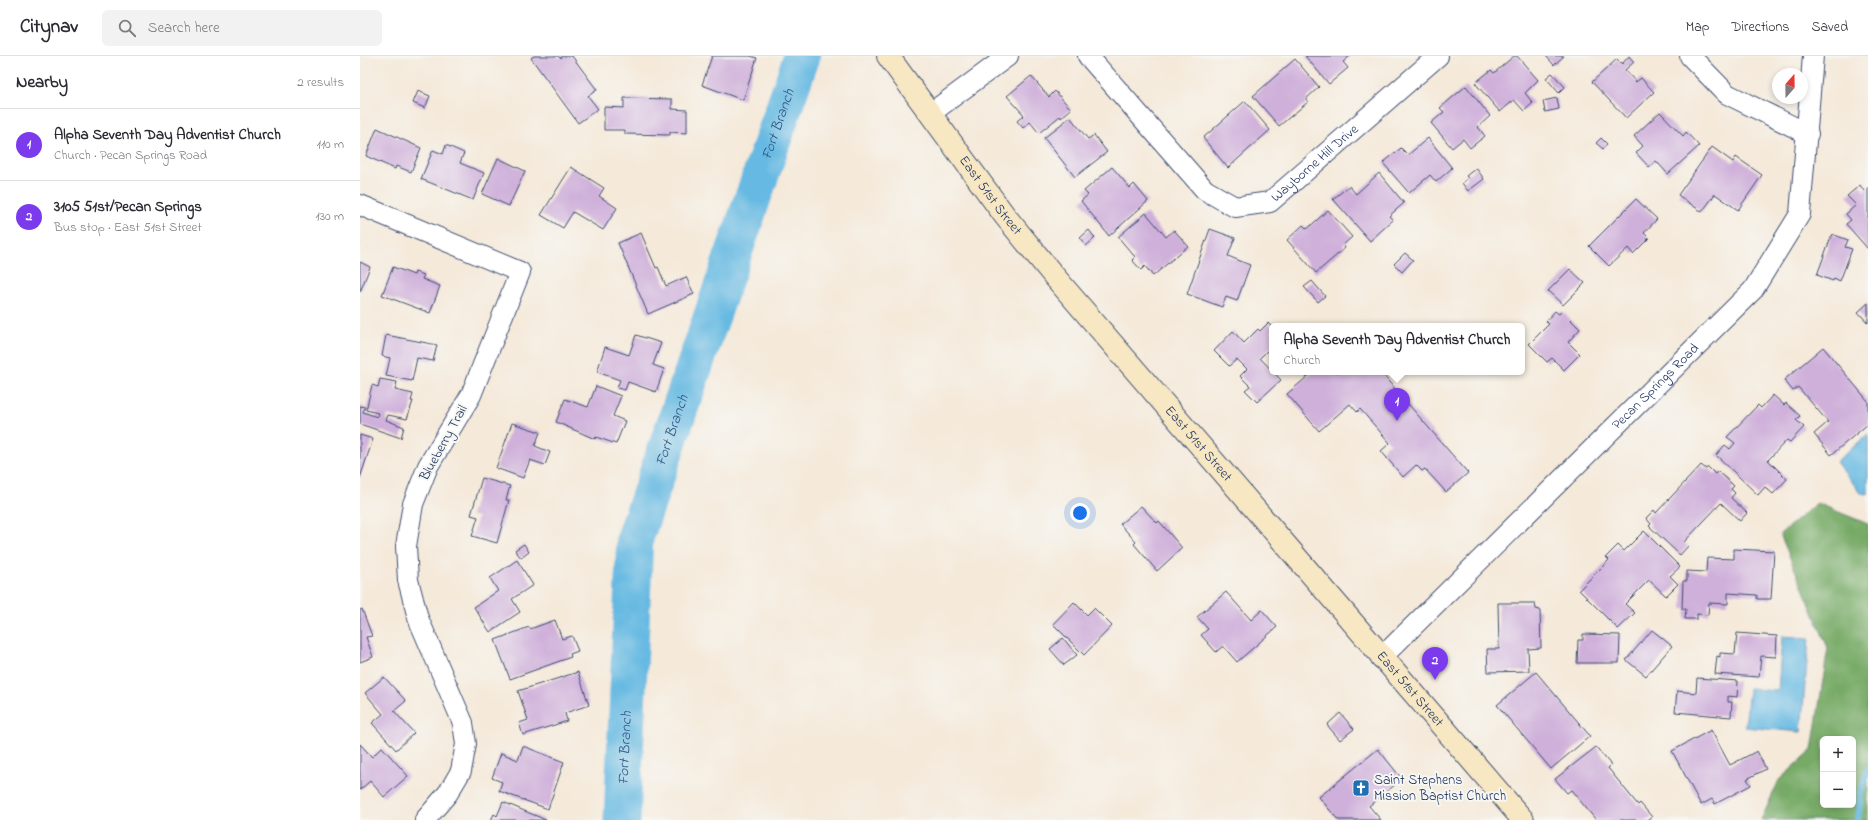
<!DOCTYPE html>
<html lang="en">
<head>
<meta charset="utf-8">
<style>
  :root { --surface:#fff; --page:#f2f2f3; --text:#2b2b33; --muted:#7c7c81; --line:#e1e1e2; --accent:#7c3aed }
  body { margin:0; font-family:"Indie Flower",sans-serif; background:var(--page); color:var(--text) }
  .controls { position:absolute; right:12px; bottom:12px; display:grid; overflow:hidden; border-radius:6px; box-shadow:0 2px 6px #0003 }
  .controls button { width:36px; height:36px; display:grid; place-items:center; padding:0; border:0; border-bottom:1px solid var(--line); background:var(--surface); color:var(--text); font:20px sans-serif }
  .compass { position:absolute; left:1412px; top:12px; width:36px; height:36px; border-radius:50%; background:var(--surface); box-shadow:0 2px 6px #0003; rotate:20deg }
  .you { position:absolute; left:720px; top:457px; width:14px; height:14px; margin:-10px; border:3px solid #fff; border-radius:50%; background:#1a73e8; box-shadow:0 0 0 6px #1a73e833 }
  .badge { display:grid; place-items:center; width:26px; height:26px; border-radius:50%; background:var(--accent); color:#fff; font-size:13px; font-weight:700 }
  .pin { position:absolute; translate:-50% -33px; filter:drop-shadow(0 1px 2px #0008) }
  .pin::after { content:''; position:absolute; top:21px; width:14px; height:12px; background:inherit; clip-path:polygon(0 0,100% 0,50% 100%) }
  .popup { position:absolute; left:909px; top:267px; width:256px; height:52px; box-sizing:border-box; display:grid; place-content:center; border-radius:6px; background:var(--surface); filter:drop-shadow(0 1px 3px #0005); font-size:13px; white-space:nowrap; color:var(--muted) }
  .popup b { font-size:15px; color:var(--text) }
  .popup::after { content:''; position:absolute; left:50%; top:100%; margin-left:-8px; border:8px solid transparent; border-top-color:var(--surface) }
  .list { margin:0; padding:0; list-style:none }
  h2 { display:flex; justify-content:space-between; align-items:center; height:52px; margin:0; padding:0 16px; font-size:17px }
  h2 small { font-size:13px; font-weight:400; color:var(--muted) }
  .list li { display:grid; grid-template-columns:26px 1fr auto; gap:12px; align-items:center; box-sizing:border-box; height:72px; padding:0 16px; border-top:1px solid var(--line) }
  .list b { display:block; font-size:15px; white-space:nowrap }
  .list p { margin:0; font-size:13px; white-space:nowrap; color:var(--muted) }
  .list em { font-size:13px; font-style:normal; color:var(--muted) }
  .icon { flex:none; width:22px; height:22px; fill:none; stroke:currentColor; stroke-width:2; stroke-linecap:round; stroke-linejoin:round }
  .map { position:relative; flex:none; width:1508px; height:764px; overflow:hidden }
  header { display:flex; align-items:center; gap:24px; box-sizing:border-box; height:56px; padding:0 20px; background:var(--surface); border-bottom:1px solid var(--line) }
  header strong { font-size:19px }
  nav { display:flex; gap:22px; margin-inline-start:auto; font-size:14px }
  .search { width:280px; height:36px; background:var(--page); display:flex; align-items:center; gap:10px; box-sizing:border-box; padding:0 14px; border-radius:6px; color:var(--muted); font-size:15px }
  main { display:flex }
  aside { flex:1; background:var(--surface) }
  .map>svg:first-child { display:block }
  .forest { fill:#7a6; stroke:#496c62; fill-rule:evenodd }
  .water { fill:#66b9e2; stroke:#4074a0 }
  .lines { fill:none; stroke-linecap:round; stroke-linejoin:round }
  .stream { stroke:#66b9e2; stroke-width:6 }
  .river { stroke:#66b9e2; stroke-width:37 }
  .building { fill:#cfb0da }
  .street-casing { stroke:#3c4b70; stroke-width:22 }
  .secondary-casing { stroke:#3c4b70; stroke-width:24 }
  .street { stroke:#fff; stroke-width:20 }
  .secondary { stroke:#f7e8c3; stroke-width:22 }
  .labels { text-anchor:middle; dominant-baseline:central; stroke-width:4; stroke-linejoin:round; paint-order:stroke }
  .street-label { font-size:14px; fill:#1b2f5e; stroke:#f6f6f2 }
  .poi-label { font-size:14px; fill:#1b2f5e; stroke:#f6f6f2; text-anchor:start }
  .water-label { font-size:15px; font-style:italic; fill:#325886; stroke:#f6f6f2 }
</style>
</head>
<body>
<header>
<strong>Citynav</strong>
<div class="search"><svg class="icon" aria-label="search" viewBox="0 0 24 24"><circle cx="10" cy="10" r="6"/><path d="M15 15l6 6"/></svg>Search here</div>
<nav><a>Map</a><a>Directions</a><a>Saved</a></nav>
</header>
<main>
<aside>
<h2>Nearby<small>2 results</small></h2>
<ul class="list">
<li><span class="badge">1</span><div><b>Alpha Seventh Day Adventist Church</b><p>Church · Pecan Springs Road</p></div><em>110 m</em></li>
<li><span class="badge">2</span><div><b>3105 51st/Pecan Springs</b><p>Bus stop · East 51st Street</p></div><em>130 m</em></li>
</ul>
</aside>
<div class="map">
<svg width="1508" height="764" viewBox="0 0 1508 764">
  <rect width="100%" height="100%" fill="#f6f6f2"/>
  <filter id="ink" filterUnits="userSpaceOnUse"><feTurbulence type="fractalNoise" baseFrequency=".025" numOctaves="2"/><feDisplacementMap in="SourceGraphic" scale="8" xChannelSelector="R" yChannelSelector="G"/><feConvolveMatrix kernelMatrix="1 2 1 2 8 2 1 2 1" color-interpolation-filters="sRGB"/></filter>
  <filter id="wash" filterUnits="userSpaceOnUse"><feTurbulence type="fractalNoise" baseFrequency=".012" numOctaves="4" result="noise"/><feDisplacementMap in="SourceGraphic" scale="16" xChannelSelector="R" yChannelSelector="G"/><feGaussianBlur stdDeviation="0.9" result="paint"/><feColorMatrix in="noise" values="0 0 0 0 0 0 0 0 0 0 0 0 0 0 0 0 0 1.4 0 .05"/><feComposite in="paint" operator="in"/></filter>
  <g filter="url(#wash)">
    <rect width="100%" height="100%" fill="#f5e9d9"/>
    <path class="forest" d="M 1457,447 L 1508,468 L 1508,764 L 1401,764 L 1419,724 L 1452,694 L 1468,592 L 1420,478 ZM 1463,683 L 1493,683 L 1493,749 L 1463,749 Z"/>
    <path class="water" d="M 1508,378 L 1508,438 L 1501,437 L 1476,406 Z
      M 1422,580 L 1449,582 L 1441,676 L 1385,671 L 1389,633 L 1418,635 Z"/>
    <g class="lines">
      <path class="stream" d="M 1498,764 L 1501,736 L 1508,713"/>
      <path class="river" id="s1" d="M 262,764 L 275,482 L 442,0"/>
    </g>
    <g id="blocks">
      <path class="building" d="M 174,0 L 198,0 L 200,2 L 203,0 L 212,0 L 237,34 L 228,40 L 238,53 L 218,67 L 171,2 Z
        M 352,0 L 390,0 L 397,2 L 383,44 L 342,29 Z
        M 945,0 L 990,0 L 983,6 L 988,12 L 969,28 Z
        M 1154,0 L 1157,0 L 1178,24 L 1165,37 L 1173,47 L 1164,55 L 1154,44 L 1140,56 L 1115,27 L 1131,14 L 1134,17 Z
        M 1186,0 L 1204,0 L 1194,9 Z
        M 1269,0 L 1274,6 L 1265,14 L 1276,26 L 1281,22 L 1294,36 L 1266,62 L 1232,26 L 1257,3 L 1262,8 Z
        M 935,3 L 959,31 L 946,43 L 948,46 L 919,70 L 893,40 Z
        M 1192,17 L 1205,31 L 1199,37 L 1186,22 Z
        M 671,20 L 689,41 L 695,35 L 711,53 L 701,62 L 700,60 L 679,77 L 670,66 L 663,72 L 657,65 L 664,59 L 647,40 Z
        M 1106,30 L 1130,60 L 1118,71 L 1125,80 L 1110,92 L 1103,83 L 1092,92 L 1071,67 L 1084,56 L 1080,52 Z
        M 58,35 L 70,40 L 65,52 L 53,47 Z
        M 264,42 L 312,43 L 312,53 L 327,54 L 327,77 L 310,76 L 310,79 L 265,78 L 265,74 L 244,74 L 244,51 L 264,52 Z
        M 1197,42 L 1199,53 L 1185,56 L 1183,45 Z
        M 885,45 L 910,74 L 868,112 L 843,82 Z
        M 1300,56 L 1323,80 L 1326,76 L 1339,90 L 1308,118 L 1296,105 L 1289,111 L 1276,97 L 1283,90 L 1274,80 Z
        M 710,61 L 728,83 L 734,79 L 747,96 L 715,121 L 684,82 Z
        M 17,72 L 61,92 L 51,116 L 36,110 L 35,113 L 6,100 Z
        M 1068,82 L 1092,112 L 1076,126 L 1070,119 L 1049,137 L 1023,107 L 1041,92 L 1048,99 Z
        M 1241,82 L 1247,88 L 1243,93 L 1236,87 Z
        M 86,89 L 104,97 L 100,107 L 124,117 L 113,144 L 61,123 L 73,94 L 83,98 Z
        M 1352,91 L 1373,106 L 1376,101 L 1402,119 L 1378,154 L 1355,138 L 1342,156 L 1318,139 Z
        M 138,102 L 165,115 L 149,150 L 122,138 Z
        M 211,111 L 244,132 L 239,140 L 257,152 L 243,174 L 213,156 L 203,172 L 181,159 Z
        M 752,111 L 770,132 L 774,128 L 788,145 L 749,180 L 721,145 L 728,139 L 724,135 Z
        M 1116,112 L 1124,123 L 1108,135 L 1102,127 L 1108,122 L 1106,120 Z
        M 1019,117 L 1044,147 L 1029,160 L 1033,164 L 1010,185 L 973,143 L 989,130 L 996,138 Z
        M 1500,129 L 1504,135 L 1508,131 L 1508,193 L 1486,168 L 1491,164 L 1486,158 L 1496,149 L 1487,140 Z
        M 1276,143 L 1297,163 L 1284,177 L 1289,182 L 1273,198 L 1268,192 L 1249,210 L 1229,190 Z
        M 968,154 L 992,181 L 983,189 L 985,192 L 956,217 L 927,184 L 943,169 L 947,173 Z
        M 786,157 L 806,181 L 814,174 L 828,190 L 793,220 L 785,210 L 781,214 L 772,204 L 775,201 L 758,181 Z
        M 850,173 L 875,182 L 868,200 L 890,209 L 877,245 L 866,241 L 862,251 L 827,238 Z
        M 729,174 L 735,182 L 726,190 L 720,182 Z
        M 281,177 L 296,212 L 298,211 L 306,230 L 326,221 L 334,238 L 288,258 L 258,187 Z
        M 1472,178 L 1488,184 L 1485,191 L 1492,193 L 1480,225 L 1474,222 L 1473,225 L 1457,219 Z
        M 1045,197 L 1053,204 L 1042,216 L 1034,208 Z
        M 0,206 L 10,211 L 0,236 Z
        M 33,211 L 54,219 L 55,216 L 64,219 L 62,223 L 80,230 L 70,257 L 22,239 Z
        M 1210,213 L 1225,227 L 1203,249 L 1188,235 Z
        M 952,225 L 965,240 L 958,246 L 944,231 Z
        M 1508,247 L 1508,267 L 1498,256 Z
        M 1195,255 L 1199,258 L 1202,255 L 1220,273 L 1208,286 L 1220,298 L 1204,314 L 1192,302 L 1187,306 L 1169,288 L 1189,268 L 1186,265 Z
        M 908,267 L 912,271 L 912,290 L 900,302 L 921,324 L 897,346 L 885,334 L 890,330 L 880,320 L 887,313 L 877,303 L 869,310 L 854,295 L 873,275 L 884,287 L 898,273 L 900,275 Z
        M 26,279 L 77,289 L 73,305 L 57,302 L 52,325 L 26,320 L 30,302 L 22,300 Z
        M 276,279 L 301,287 L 293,309 L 304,313 L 296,336 L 268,326 L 265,334 L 257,332 L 260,324 L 237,316 L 245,291 L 269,299 Z
        M 1463,291 L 1508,345 L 1508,368 L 1471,399 L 1454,378 L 1468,366 L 1438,331 L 1433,335 L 1424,324 Z
        M 953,316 L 1026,316 L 1023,319 L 1108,417 L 1086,436 L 1065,413 L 1062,415 L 1056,409 L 1043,421 L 1021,395 L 1030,387 L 1000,353 L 997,356 L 990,348 L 959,375 L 927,338 Z
        M 20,323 L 37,326 L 35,334 L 53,338 L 51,345 L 53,345 L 47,363 L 28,359 L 26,364 L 44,371 L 41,382 L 0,368 L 0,350 L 5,351 L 3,356 L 17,361 L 18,357 L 6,354 L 12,329 L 18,331 Z
        M 236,330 L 261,340 L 253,360 L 265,365 L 256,388 L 236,381 L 235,383 L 196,366 L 205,343 L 228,351 Z
        M 1413,339 L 1424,349 L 1426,347 L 1440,360 L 1436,364 L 1444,371 L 1430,386 L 1427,384 L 1408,404 L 1427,423 L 1413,438 L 1405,431 L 1398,439 L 1356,399 L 1365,389 L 1370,393 L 1375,387 L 1367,381 L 1398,349 L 1401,352 Z
        M 152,367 L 180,376 L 175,390 L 190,396 L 185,409 L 170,404 L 163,422 L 136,412 Z
        M 0,379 L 13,383 L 0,422 Z
        M 1341,409 L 1346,413 L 1348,411 L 1355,418 L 1358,415 L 1374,430 L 1371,433 L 1375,437 L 1371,442 L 1387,457 L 1380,465 L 1361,447 L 1324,486 L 1328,490 L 1320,499 L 1289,470 L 1291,468 L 1286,462 L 1294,454 L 1296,457 Z
        M 122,422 L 150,430 L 146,444 L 149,444 L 137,487 L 112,480 L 118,461 L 111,459 Z
        M 781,450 L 797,467 L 799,465 L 822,492 L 797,515 L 774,488 L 776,486 L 760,468 Z
        M 1284,475 L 1320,511 L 1310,520 L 1318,528 L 1306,540 L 1289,524 L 1265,548 L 1275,557 L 1258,573 L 1219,534 L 1249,504 L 1246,501 L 1258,489 L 1264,495 Z
        M 164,488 L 169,496 L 161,502 L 155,494 Z
        M 1374,493 L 1414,495 L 1411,543 L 1397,543 L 1397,539 L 1368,537 L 1368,548 L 1349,547 L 1348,559 L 1337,558 L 1337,563 L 1325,563 L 1326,553 L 1322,553 L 1323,525 L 1327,525 L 1327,515 L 1346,516 L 1347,502 L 1374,503 Z
        M 157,504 L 173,529 L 152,543 L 160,556 L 130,576 L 114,551 L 138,535 L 130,522 Z
        M 866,536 L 891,564 L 902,554 L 917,571 L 877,606 L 863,590 L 856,596 L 841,579 L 848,573 L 837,561 Z
        M 714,546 L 727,559 L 734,552 L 752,570 L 724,599 L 693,568 Z
        M 1138,547 L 1175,547 L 1176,553 L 1180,554 L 1181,592 L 1168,593 L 1169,615 L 1128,616 L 1127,593 L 1139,593 Z
        M 2,553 L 12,580 L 6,581 L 13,601 L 0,606 L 0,554 Z
        M 195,564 L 202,583 L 212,580 L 218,595 L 210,598 L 211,601 L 150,623 L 135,584 L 169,571 L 170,573 Z
        M 1292,574 L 1312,590 L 1286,620 L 1266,604 Z
        M 1377,577 L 1417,580 L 1416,601 L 1401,600 L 1399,621 L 1355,618 L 1357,600 L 1360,601 L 1360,597 L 1375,598 Z
        M 1223,578 L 1260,579 L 1259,607 L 1217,607 L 1218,584 L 1223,584 Z
        M 703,582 L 717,599 L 704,609 L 690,593 Z
        M 218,616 L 229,649 L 205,657 L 207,665 L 163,679 L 159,667 L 168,664 L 158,635 Z
        M 1176,616 L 1230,680 L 1191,713 L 1137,649 Z
        M 24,621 L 46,645 L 34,655 L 54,677 L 36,694 L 12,667 L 23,658 L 5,637 Z
        M 1337,622 L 1378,625 L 1377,641 L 1368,640 L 1368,646 L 1372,646 L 1371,661 L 1315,656 L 1317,635 L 1336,637 Z
        M 980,657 L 994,673 L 980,684 L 967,669 Z
        M 1351,674 L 1370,709 L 1397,695 L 1406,713 L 1387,723 L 1391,729 L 1355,748 L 1352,743 L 1341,749 L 1312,695 Z
        M 0,688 L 12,701 L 22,691 L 48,720 L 24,741 L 10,725 L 0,734 Z
        M 163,690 L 204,706 L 188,753 L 139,735 L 142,726 L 132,722 L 141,697 L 158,704 Z
        M 1236,691 L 1251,709 L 1248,712 L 1278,749 L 1280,747 L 1292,761 L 1288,764 L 1236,764 L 1211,734 L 1207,737 L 1195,723 Z
        M 1018,693 L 1042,723 L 1009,750 L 1021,764 L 978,764 L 959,741 Z
        M 143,746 L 186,764 L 131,764 L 134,758 L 137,760 Z"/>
    </g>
  </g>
  <g filter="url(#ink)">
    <use href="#blocks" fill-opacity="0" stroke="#3c4b70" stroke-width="1"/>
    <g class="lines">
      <g class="street-casing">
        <g id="street">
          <path id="s2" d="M 728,0 L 845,134 L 875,151 L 910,146 L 1078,0"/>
          <path d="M 1330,0 L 1367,38 L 1448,78"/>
          <path d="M 571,57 L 648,0"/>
          <path d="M 0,149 L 160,216 L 111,339 L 68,410 L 53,448 L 46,490 L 48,524 L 58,562 L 103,667 L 106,688 L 101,715 L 88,737 L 65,764"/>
          <path id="s3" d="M 1021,602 L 1393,234 L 1440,158 L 1453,0"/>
        </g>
      </g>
      <g class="secondary-casing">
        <g id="secondary">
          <path id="s4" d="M 528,0 L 645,160 L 694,220 L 1163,764"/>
        </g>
      </g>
      <use href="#street" class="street"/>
      <use href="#secondary" class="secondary"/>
    </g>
  </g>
  <defs>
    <g id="church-square" transform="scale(0.9)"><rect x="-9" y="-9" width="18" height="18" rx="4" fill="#1f6fb2" stroke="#f6f6f2"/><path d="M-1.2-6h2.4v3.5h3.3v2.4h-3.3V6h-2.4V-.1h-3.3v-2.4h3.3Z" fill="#fff"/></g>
  </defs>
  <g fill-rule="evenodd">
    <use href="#church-square" x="1001" y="732"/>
  </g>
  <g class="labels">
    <g class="street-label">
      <text stroke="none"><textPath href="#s2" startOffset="307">Wayborne Hill Drive</textPath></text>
      <text stroke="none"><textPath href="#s4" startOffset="173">East 51st Street</textPath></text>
      <text stroke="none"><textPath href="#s3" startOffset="386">Pecan Springs Road</textPath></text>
      <text transform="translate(84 387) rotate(-61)">Blueberry Trail</text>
      <text stroke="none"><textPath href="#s4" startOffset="497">East 51st Street</textPath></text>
      <text stroke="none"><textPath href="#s4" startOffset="821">East 51st Street</textPath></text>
    </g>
    <g class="poi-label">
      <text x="1014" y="724">Saint Stephens<tspan x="1014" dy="16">Mission Baptist Church</tspan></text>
    </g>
    <g class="water-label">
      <text stroke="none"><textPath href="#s1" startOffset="720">Fort Branch</textPath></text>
      <text stroke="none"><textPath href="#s1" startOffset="396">Fort Branch</textPath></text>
      <text stroke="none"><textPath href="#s1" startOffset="72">Fort Branch</textPath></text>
    </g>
  </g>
</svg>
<div class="controls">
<button>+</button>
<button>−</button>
</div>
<svg class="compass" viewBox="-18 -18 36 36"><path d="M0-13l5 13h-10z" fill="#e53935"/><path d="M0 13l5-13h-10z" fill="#7c7c81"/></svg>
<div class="you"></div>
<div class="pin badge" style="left:1037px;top:365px">1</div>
<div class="popup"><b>Alpha Seventh Day Adventist Church</b>Church</div>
<div class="pin badge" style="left:1075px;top:624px">2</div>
</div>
</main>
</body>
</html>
